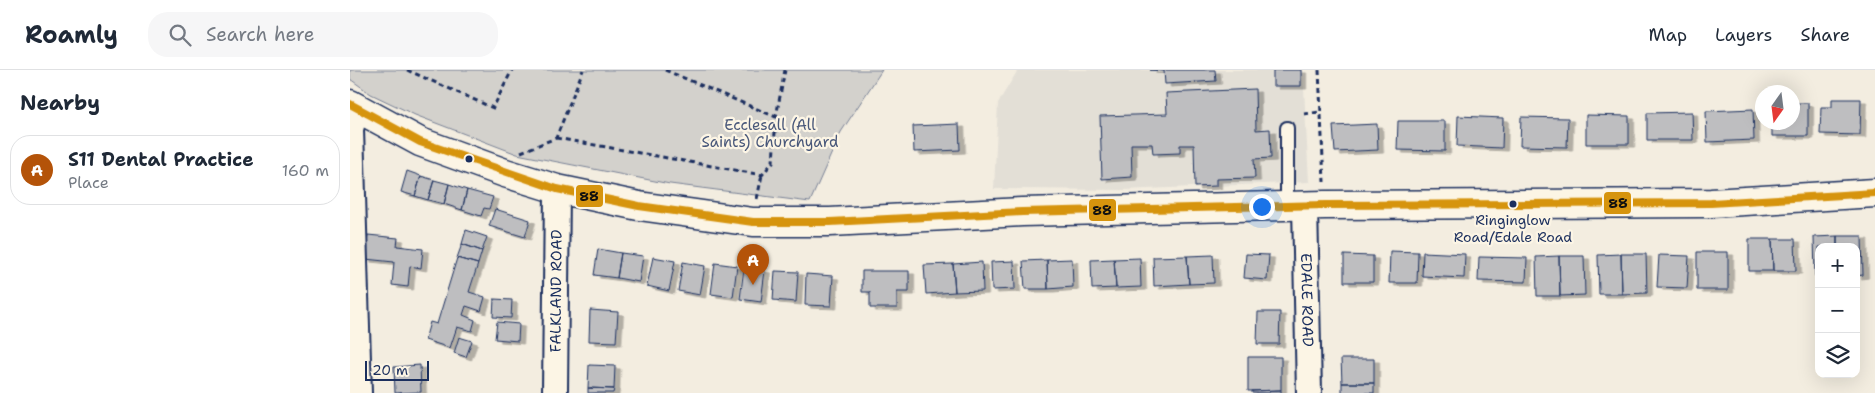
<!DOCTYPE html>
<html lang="en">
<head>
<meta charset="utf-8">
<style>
  :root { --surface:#fff; --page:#f6f6f7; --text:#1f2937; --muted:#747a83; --line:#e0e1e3; --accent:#b45309 }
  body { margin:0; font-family:"Shantell Sans",sans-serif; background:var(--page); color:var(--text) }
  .controls { position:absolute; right:15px; bottom:15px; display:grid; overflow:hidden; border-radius:10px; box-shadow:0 5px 20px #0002 }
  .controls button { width:45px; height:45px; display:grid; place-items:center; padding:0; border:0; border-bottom:1px solid var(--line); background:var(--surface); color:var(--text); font:25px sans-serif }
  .compass { position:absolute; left:1405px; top:15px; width:45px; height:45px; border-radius:50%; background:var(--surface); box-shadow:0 5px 20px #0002; rotate:194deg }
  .scale { position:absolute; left:15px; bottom:12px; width:64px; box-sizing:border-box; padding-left:5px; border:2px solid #1b2f5e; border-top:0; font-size:14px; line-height:18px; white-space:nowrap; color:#1b2f5e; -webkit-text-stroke:4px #fcf5e5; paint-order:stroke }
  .you { position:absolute; left:911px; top:136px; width:18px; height:18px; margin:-12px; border:4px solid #fff; border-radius:50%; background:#1a73e8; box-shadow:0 0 0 8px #1a73e833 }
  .badge { display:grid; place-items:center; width:32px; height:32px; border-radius:50%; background:var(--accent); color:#fff; font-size:16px; font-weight:700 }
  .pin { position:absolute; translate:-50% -41px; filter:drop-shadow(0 1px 2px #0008) }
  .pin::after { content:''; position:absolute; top:26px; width:18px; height:15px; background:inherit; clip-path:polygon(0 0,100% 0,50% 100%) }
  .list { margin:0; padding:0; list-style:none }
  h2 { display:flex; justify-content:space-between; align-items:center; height:65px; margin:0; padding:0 20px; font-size:21px }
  h2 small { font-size:16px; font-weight:400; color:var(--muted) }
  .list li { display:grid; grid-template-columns:32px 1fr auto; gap:15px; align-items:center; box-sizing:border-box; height:70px; margin:0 10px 10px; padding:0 10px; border:1px solid var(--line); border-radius:20px }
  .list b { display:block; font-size:19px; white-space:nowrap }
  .list p { margin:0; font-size:16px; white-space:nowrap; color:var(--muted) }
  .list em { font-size:16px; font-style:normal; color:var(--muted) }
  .icon { flex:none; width:28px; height:28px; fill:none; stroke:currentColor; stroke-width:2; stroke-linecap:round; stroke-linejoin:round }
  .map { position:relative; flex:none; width:1525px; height:323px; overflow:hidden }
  header { display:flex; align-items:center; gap:30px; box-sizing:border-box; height:70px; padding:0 25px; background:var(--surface); border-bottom:1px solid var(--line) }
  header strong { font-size:24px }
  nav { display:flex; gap:28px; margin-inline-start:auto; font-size:18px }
  .search { width:350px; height:45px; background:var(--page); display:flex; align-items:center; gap:12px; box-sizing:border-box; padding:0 18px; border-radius:20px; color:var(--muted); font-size:19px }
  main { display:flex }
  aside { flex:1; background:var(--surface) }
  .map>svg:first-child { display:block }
  .built { fill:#e3dfd6 }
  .green { fill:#d3d1cc; stroke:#778095 }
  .building { fill:#bebec0; stroke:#1b2f5e; filter:url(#shadow) }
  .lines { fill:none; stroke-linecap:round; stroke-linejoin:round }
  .lane-casing { stroke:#1b2f5e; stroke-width:16 }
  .street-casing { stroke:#1b2f5e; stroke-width:28 }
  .secondary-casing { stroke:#1b2f5e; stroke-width:31 }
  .path { stroke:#1b2f5e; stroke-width:3; stroke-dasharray:5 4; stroke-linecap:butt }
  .lane { stroke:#fcf5e5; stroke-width:12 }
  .street { stroke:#fcf5e5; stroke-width:24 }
  .secondary { stroke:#fcf5e5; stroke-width:28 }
  .bus-1-casing { stroke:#fcf5e5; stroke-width:11 }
  .bus-1 { stroke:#d6940e; stroke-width:8 }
  .bus-dot { fill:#1b2f5e; stroke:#fcf5e5; stroke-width:2 }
  .labels { text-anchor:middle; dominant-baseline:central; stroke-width:4.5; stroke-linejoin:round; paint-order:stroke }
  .bus-label { font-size:14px; fill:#1b2f5e; stroke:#fcf5e5 }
  .park-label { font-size:15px; fill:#49587a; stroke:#fcf5e5 }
  .street-label { font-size:15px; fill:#1b2f5e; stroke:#fcf5e5 }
  .line-badge { stroke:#fcf5e5; stroke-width:2 }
  .pale-badge-label { font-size:14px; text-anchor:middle; font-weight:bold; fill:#111 }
</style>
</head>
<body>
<header>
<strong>Roamly</strong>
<div class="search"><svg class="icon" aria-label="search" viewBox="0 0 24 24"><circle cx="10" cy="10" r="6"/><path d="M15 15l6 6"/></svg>Search here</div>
<nav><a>Map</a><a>Layers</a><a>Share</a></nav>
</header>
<main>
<aside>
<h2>Nearby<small></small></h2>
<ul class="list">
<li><span class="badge">A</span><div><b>S11 Dental Practice</b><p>Place</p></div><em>160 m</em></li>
</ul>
</aside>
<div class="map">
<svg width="1525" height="323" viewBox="0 0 1525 323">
  <defs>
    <filter id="shadow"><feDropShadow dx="5.5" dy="3" stdDeviation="0" flood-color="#0004"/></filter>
  </defs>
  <rect width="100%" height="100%" fill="#f3ede0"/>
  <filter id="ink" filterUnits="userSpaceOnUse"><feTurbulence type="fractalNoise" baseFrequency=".02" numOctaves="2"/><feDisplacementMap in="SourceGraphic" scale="10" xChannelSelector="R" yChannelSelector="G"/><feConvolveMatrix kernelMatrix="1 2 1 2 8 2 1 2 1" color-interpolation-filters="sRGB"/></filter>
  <g filter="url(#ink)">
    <path class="built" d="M 668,0 L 953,0 L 959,112 L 774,120 L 644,119 L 648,33 Z"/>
    <path class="green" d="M 0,0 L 532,0 L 491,62 L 460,132 L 320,114 L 167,84 L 65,45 L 21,24 L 0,9 Z"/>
    <path class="building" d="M 800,0 L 865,0 L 866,11 L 815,14 L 814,1 Z
      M 923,0 L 951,0 L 951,16 L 923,16 Z
      M 905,19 L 906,60 L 920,59 L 921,88 L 904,89 L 905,108 L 866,109 L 866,116 L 845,117 L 844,75 L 830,75 L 830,83 L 803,84 L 802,74 L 781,74 L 782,107 L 752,109 L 750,46 L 817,44 L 816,23 Z
      M 1482,29 L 1511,29 L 1510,65 L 1470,64 L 1471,37 L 1482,37 Z
      M 1442,33 L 1458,33 L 1458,66 L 1422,66 L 1422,52 L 1442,52 Z
      M 1403,39 L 1404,70 L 1357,72 L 1356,41 Z
      M 1342,42 L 1343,70 L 1297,70 L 1297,43 Z
      M 1236,45 L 1279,46 L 1279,74 L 1236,74 Z
      M 1108,46 L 1153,48 L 1152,78 L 1107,76 Z
      M 1171,47 L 1218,48 L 1217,77 L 1170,76 Z
      M 1048,51 L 1095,51 L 1095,81 L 1047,80 Z
      M 609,54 L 610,80 L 564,82 L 563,56 Z
      M 1027,54 L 1028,80 L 985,82 L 983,56 Z
      M 57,101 L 71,106 L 65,126 L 51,122 Z
      M 71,106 L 84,110 L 78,130 L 65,126 Z
      M 84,110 L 99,114 L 94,134 L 78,130 Z
      M 99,114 L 117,120 L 112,140 L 94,134 Z
      M 117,120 L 143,127 L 139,139 L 134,138 L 131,146 L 112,140 Z
      M 145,139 L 180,150 L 175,167 L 139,156 Z
      M 116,160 L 137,167 L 132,181 L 112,174 Z
      M 18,165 L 48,168 L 47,176 L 73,179 L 71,198 L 60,196 L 58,217 L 42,215 L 44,192 L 15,189 Z
      M 1487,166 L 1487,177 L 1469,177 L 1469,206 L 1465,206 L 1464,167 Z
      M 1487,166 L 1512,166 L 1513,205 L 1506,206 L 1506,177 L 1487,177 Z
      M 1399,169 L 1422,169 L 1423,201 L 1399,201 Z
      M 1422,169 L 1445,169 L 1446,201 L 1423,201 Z
      M 112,174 L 132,181 L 128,194 L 107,188 Z
      M 248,179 L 271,183 L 267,208 L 244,205 Z
      M 1040,181 L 1068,182 L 1067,213 L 1039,213 Z
      M 1073,182 L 1115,184 L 1114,208 L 1072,206 Z
      M 1347,182 L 1378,182 L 1378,220 L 1347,220 Z
      M 271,183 L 293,186 L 289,212 L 267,208 Z
      M 896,184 L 919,185 L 917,210 L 894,208 Z
      M 1271,184 L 1296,184 L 1297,223 L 1272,224 Z
      M 1271,184 L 1272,224 L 1249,224 L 1248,185 Z
      M 863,185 L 864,213 L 839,214 L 837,186 Z
      M 994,185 L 1023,186 L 1023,212 L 994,212 Z
      M 1309,185 L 1339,186 L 1337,218 L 1307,217 Z
      M 837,186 L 839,214 L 804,216 L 803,187 Z
      M 1209,186 L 1210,226 L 1187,226 L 1186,187 Z
      M 1209,186 L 1234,186 L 1235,225 L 1210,226 Z
      M 303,187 L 325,191 L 319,221 L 297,216 Z
      M 1129,187 L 1177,188 L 1176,212 L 1128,211 Z
      M 107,188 L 128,194 L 119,222 L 135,227 L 131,241 L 116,236 L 113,245 L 125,250 L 122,261 L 107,257 L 100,278 L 75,270 L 80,252 L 87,254 Z
      M 790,188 L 791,217 L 766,218 L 764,189 Z
      M 722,189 L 723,217 L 698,219 L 697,190 Z
      M 764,189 L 766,218 L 742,219 L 741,190 Z
      M 697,190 L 698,219 L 675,219 L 673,191 Z
      M 664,191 L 665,219 L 642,220 L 641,192 Z
      M 333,192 L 355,196 L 350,225 L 328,221 Z
      M 632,192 L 633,221 L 605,222 L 603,194 Z
      M 365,193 L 387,196 L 383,227 L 361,224 Z
      M 603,194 L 605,222 L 576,224 L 574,195 Z
      M 394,198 L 415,200 L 411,232 L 390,229 Z
      M 425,201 L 448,202 L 446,232 L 423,230 Z
      M 512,201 L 559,201 L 559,222 L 547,222 L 547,238 L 520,238 L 520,222 L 512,222 Z
      M 456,204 L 483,206 L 481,236 L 455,235 Z
      M 144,229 L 162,230 L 161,248 L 143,247 Z
      M 240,240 L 268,242 L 266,272 L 239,271 Z
      M 908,242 L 930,242 L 929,274 L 907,274 Z
      M 147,252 L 169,254 L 168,271 L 145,269 Z
      M 109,267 L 122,271 L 116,287 L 104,283 Z
      M 898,287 L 931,287 L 931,320 L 898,321 Z
      M 991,289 L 1024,289 L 1024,313 L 992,313 Z
      M 70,295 L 71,322 L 45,323 L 44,297 Z
      M 239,295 L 265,296 L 264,319 L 238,318 Z
      M 992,313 L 1024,313 L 1024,323 L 992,323 Z
      M 238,318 L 264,319 L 263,323 L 238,323 Z
      M 931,320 L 931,323 L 902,323 L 902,321 Z"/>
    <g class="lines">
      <g class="lane-casing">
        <path id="lane" d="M 937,58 L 937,136"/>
      </g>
      <g class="street-casing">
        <g id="street">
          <path d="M 7,38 L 1,59 L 9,323"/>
          <path id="s1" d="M 955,136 L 959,323"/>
          <path id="s2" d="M 205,323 L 207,119"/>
        </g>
      </g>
      <g class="secondary-casing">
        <path id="secondary" d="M 0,34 L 70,72 L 155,103 L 207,119 L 289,136 L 403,152 L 480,152 L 672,142 L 975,135 L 1361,133 L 1525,123"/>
      </g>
      <path class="path" d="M 57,0 L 143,38 L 162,0
        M 315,0 L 426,47
        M 969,0 L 974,112
        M 954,44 L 970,42
        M 206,68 L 412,105 L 423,92 L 426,47 L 435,0
        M 171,82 L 206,68 L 233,0
        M 407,129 L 412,105"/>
      <use href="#lane" class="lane"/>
      <use href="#street" class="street"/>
      <use href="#secondary" class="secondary"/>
      <g class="bus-1-casing">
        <path id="bus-1" d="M 0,34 L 70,72 L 207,119 L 289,136 L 403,152 L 480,152 L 672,142 L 975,135 L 1361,133 L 1525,123"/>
      </g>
      <use href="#bus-1" class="bus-1"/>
    </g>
  </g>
  <g class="bus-dot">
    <circle cx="119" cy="89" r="4.5"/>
    <circle cx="1163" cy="134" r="4.5"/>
  </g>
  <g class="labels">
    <g class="bus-label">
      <text x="1163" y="150">Ringinglow<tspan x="1163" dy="17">Road/Edale Road</tspan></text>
    </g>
    <g class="park-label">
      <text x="420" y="55">Ecclesall (All<tspan x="420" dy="17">Saints) Churchyard</tspan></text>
    </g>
    <g class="street-label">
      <text stroke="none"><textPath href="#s2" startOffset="102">FALKLAND ROAD</textPath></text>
      <text stroke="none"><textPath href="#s1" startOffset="94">EDALE ROAD</textPath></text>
    </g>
  </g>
  <g class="line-badge">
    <rect x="225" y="114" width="29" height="24" rx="5" fill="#d6940e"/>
    <rect x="1253" y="121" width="29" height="24" rx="5" fill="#d6940e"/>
    <rect x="738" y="128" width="29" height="24" rx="5" fill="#d6940e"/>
  </g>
  <g class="pale-badge-label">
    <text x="239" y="131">88</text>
    <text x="1268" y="138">88</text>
    <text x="752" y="145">88</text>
  </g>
</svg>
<div class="controls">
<button>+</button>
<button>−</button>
<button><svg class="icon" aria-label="layers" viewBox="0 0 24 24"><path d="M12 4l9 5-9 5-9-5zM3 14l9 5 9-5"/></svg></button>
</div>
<svg class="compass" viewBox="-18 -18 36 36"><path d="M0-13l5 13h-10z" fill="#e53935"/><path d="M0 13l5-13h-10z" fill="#747a83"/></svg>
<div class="scale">20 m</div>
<div class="you"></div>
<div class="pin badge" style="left:403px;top:215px">A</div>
</div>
</main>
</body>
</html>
